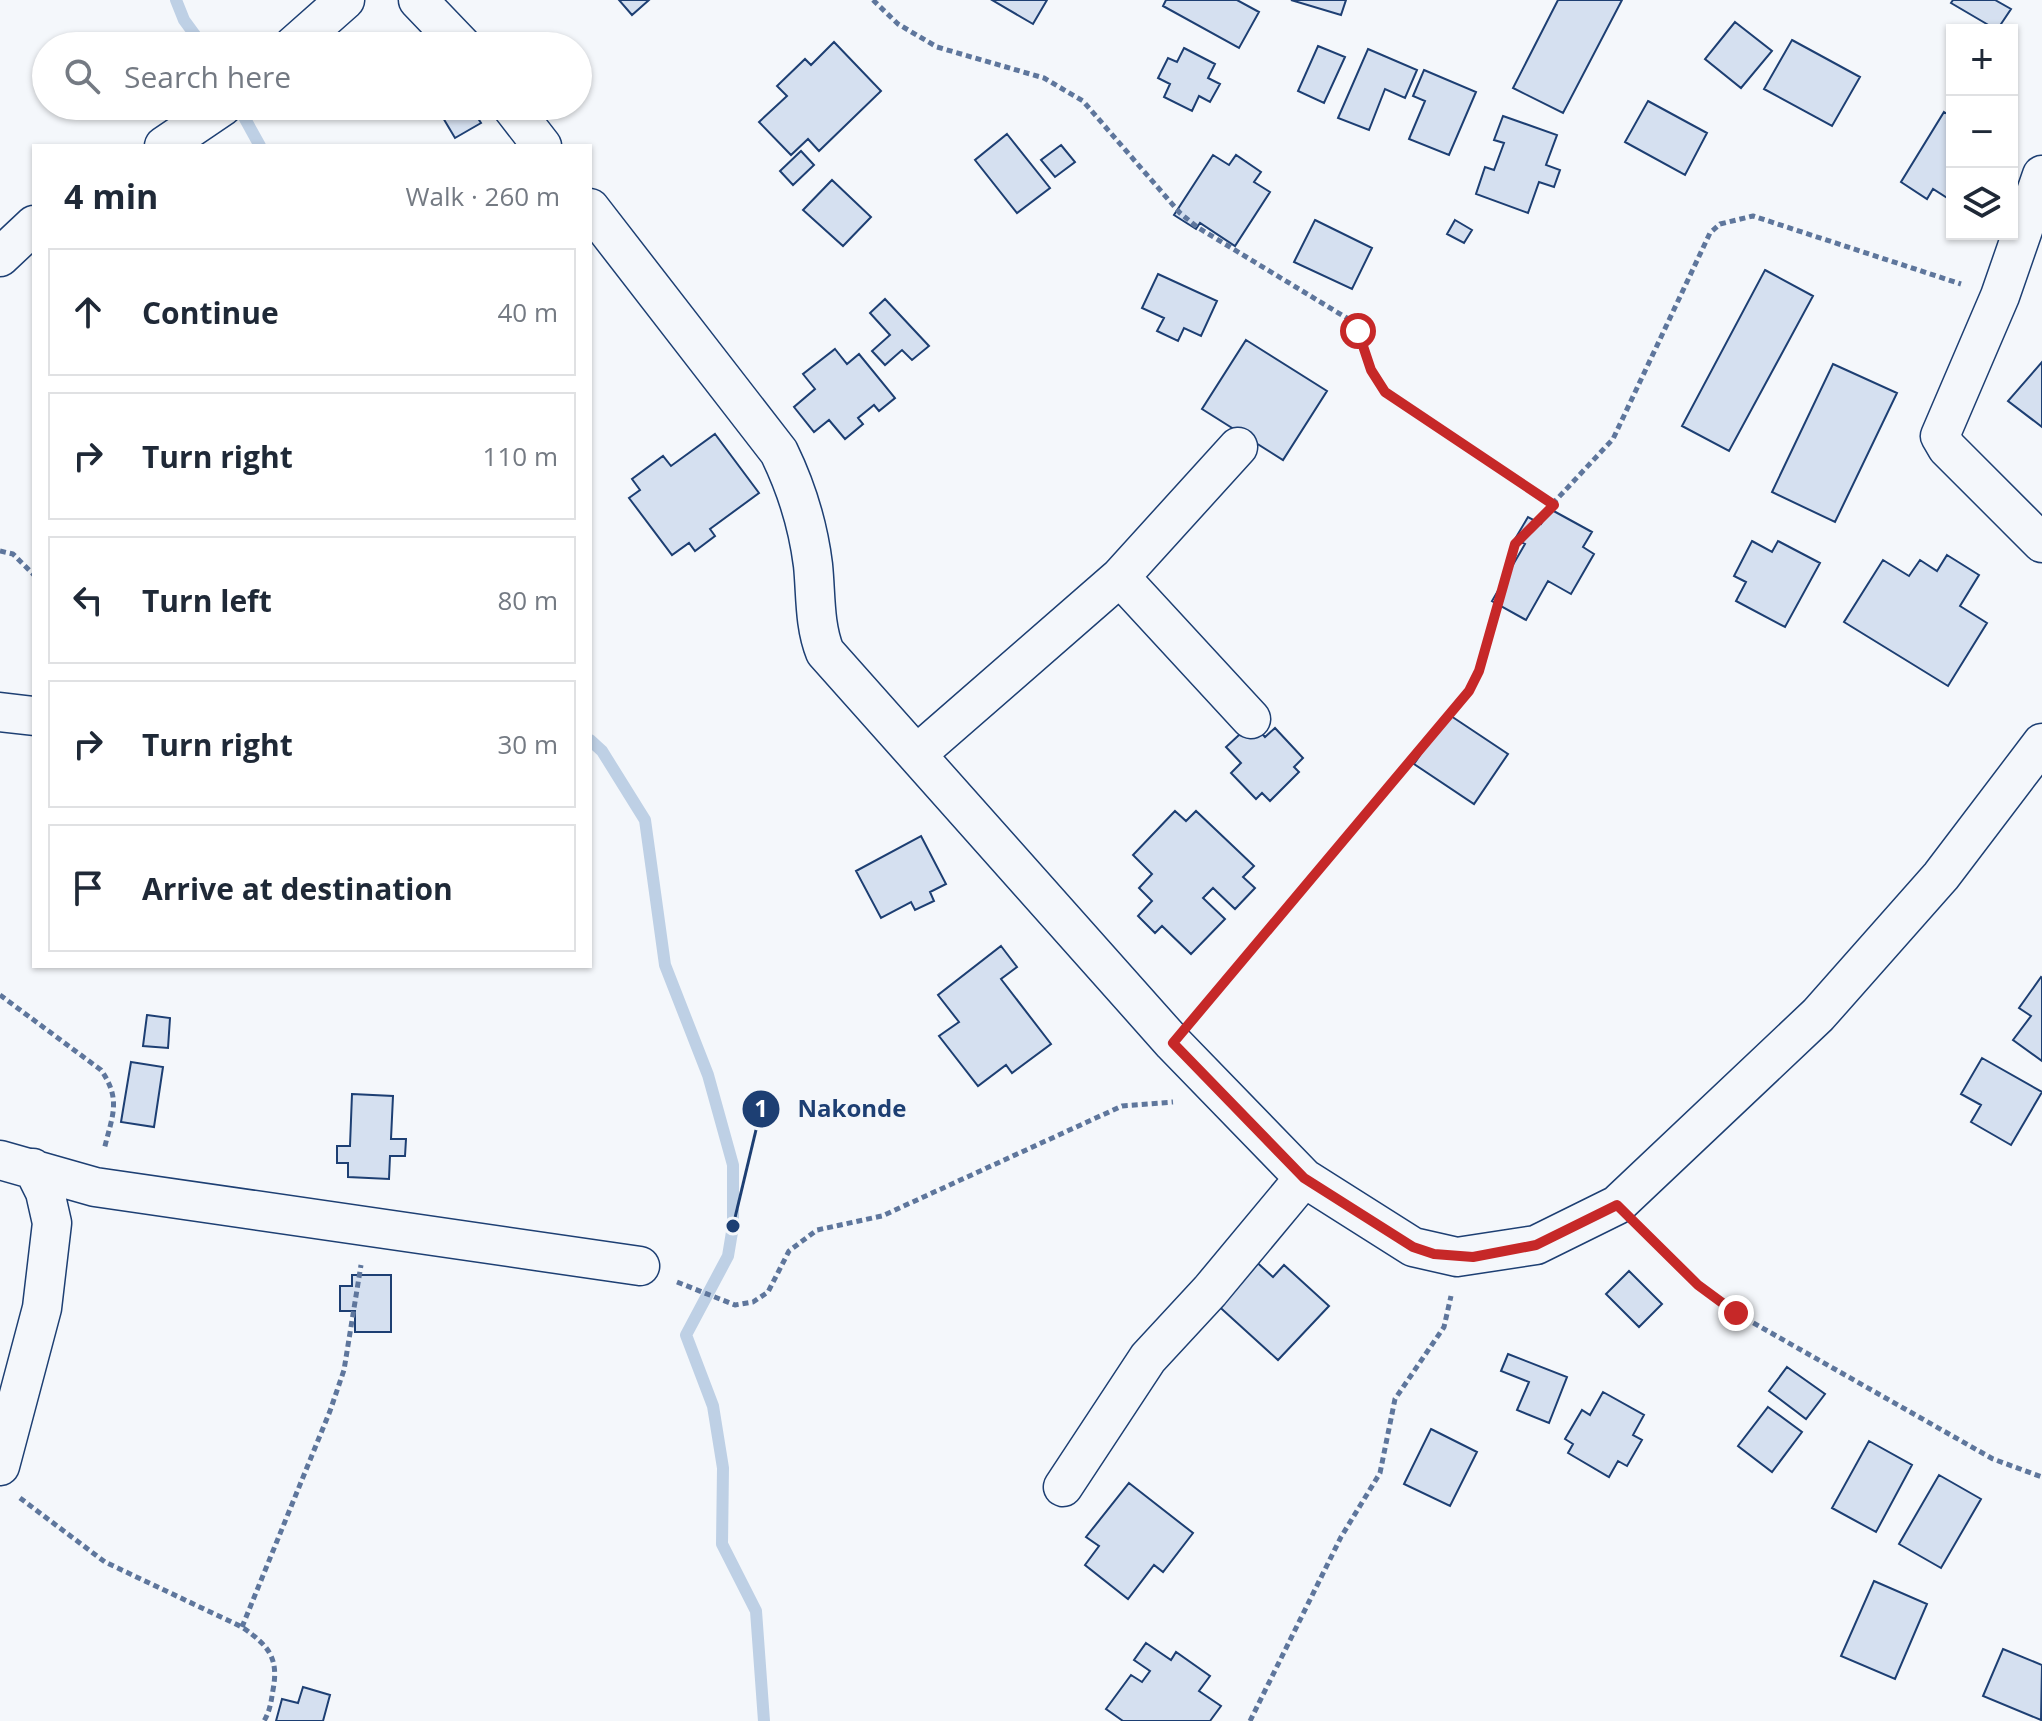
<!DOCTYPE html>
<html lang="en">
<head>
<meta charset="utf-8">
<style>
  :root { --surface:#fff; --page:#f6f6f7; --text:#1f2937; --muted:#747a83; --line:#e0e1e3 }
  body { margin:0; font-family:"Open Sans",sans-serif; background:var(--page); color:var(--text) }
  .controls { position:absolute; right:24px; top:24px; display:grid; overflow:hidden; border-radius:0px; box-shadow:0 2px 6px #0004 }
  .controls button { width:72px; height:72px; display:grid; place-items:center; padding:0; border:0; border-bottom:2px solid var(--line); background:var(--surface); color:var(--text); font:40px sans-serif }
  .stop { position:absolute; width:24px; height:24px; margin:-18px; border:6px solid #c62828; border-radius:50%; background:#fff }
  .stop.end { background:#c62828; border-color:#fff; box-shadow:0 2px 8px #0008 }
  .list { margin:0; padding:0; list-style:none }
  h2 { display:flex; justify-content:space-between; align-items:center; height:104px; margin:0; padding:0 32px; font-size:34px }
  h2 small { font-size:26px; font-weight:400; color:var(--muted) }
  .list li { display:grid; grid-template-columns:52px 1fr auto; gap:24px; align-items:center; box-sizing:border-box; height:128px; margin:0 16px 16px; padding:0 16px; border:2px solid var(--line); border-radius:0px }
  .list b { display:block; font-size:30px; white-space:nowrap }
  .list em { font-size:26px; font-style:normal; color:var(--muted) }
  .icon { flex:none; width:44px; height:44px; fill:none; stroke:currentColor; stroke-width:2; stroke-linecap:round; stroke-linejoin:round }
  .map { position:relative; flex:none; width:2042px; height:1721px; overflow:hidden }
  .search { position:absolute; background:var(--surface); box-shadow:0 2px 6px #0004; left:32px; top:32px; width:560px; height:88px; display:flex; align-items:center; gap:20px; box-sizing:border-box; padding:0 28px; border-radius:44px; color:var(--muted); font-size:30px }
  .panel { position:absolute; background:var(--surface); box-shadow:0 2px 6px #0004; left:32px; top:144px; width:560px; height:824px; border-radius:0px }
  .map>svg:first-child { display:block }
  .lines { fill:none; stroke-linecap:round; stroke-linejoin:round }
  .stream { stroke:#bed0e5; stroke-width:12 }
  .building { fill:#d5e0f0; stroke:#1d3f73; stroke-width:2 }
  .street-casing { stroke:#1d3f73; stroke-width:41 }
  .path { stroke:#5e769c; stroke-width:5; stroke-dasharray:6 4; stroke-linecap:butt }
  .street { stroke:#f4f7fb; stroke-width:38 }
  .route { stroke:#c62828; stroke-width:10 }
  .leader { fill:none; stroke:#1d3f73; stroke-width:3 }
  .callout-dot { fill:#1d3f73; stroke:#f4f7fb; stroke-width:3 }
  .mark-label { font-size:24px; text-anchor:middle; font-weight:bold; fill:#fff }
  .callout-label { font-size:24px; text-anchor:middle; font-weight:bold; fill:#1d3f73; stroke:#f4f7fb; stroke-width:6; stroke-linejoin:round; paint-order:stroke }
</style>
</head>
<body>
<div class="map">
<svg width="2042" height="1721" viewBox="0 0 2042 1721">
  <rect width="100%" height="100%" fill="#f4f7fb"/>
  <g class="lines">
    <path class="stream" d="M 176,0 L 184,20 L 203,46
      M 238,106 L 260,146
      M 590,740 L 602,751 L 645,820 L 665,965 L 708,1075 L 733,1165 L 733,1226 L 728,1256 L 686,1335 L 713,1406 L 723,1468 L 722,1544 L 756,1611 L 764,1721"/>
  </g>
  <path class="building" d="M 619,0 L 649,0 L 632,15 Z
    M 992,0 L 1047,0 L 1033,24 Z
    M 1166,0 L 1237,0 L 1259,12 L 1239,48 L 1163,6 Z
    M 1291,0 L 1346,0 L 1341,15 Z
    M 1558,0 L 1622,0 L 1563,113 L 1513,88 Z
    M 1953,0 L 1995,0 L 2011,9 L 1997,30 L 1951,3 Z
    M 1735,22 L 1772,51 L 1741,88 L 1705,59 Z
    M 1792,40 L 1860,77 L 1832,126 L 1764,89 Z
    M 834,42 L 881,91 L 819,151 L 808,139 L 791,155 L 759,122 L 787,96 L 777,86 L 805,59 L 811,65 Z
    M 1318,46 L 1345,57 L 1324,103 L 1298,91 Z
    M 1184,48 L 1215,64 L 1208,78 L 1220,84 L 1210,102 L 1199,96 L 1192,111 L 1164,97 L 1170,84 L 1158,78 L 1168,58 L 1177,62 Z
    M 1368,49 L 1417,70 L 1405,98 L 1385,89 L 1369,130 L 1338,118 Z
    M 1424,70 L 1476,92 L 1449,155 L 1409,139 L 1425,101 L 1413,96 Z
    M 1648,101 L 1707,133 L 1685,175 L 1625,142 Z
    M 436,106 L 470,106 L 481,123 L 455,138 Z
    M 1944,112 L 1952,117 L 1952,201 L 1933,189 L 1927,199 L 1901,182 Z
    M 1503,116 L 1557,135 L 1546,165 L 1560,170 L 1554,187 L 1539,182 L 1528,213 L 1476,194 L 1485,167 L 1494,170 L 1504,143 L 1494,140 Z
    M 1007,134 L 1050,188 L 1017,213 L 975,160 Z
    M 1061,145 L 1075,162 L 1055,177 L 1041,160 Z
    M 801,151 L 814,165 L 793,185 L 780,171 Z
    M 1213,155 L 1229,165 L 1236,155 L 1261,172 L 1254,182 L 1270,192 L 1235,246 L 1200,223 L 1196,229 L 1174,215 Z
    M 832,180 L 871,217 L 843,246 L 803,210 Z
    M 1315,220 L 1372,248 L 1352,289 L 1294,262 Z
    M 1455,220 L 1472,230 L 1464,243 L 1447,234 Z
    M 1765,270 L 1813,296 L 1729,451 L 1682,426 Z
    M 1158,274 L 1217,301 L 1201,336 L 1184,328 L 1178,341 L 1157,331 L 1164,318 L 1142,308 Z
    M 885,299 L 929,346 L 912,360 L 902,350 L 885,365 L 872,351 L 890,335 L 870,313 Z
    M 1246,340 L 1327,391 L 1283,460 L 1202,409 Z
    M 835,349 L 847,364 L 859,354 L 895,398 L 879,411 L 874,405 L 858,418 L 863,424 L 845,439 L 829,420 L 814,432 L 794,407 L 815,389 L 803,374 Z
    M 2042,362 L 2042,427 L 2008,401 Z
    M 1833,364 L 1897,393 L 1835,522 L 1772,492 Z
    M 715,434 L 759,493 L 710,529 L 715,536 L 695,551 L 689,543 L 672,555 L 629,498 L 640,490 L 632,479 L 663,456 L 671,466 Z
    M 1550,509 L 1592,532 L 1583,547 L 1594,554 L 1571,594 L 1548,581 L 1526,620 L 1492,601 L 1525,544 L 1515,539 L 1528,517 L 1541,524 Z
    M 1752,541 L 1772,552 L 1778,541 L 1820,563 L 1785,627 L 1736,601 L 1746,582 L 1734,576 Z
    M 1947,555 L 1979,575 L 1960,606 L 1987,623 L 1948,686 L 1844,622 L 1883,560 L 1909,576 L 1920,560 L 1937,571 Z
    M 1448,714 L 1508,754 L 1474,804 L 1414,764 Z
    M 1252,723 L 1265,737 L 1275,728 L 1303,758 L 1294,767 L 1299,772 L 1270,801 L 1262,793 L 1256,799 L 1231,773 L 1241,763 L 1226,747 Z
    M 1175,811 L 1186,821 L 1196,811 L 1254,866 L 1243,877 L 1255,888 L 1235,909 L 1213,888 L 1203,898 L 1225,919 L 1191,954 L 1162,926 L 1155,933 L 1138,916 L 1152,901 L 1139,888 L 1152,874 L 1133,855 Z
    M 921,836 L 946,884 L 930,892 L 934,901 L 915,910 L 911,902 L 881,918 L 856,871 Z
    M 1001,946 L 1017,967 L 1001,979 L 1051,1044 L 1012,1073 L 1006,1065 L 978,1086 L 939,1036 L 959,1022 L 938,995 Z
    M 2041,977 L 2042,978 L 2042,1061 L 2013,1040 L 2031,1016 L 2019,1008 Z
    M 147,1015 L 170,1018 L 168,1048 L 143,1046 Z
    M 1982,1058 L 2042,1092 L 2011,1145 L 1971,1122 L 1981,1105 L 1961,1094 Z
    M 131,1062 L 163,1067 L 154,1127 L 121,1122 Z
    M 352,1094 L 393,1096 L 391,1139 L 406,1139 L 405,1156 L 390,1156 L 389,1179 L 348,1177 L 348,1163 L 337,1163 L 337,1146 L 350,1146 Z
    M 1252,1258 L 1273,1277 L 1284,1265 L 1329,1306 L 1278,1360 L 1213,1301 Z
    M 1629,1271 L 1662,1304 L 1639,1327 L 1606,1294 Z
    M 352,1275 L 391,1275 L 391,1332 L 355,1332 L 355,1311 L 340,1311 L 340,1286 L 352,1286 Z
    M 1508,1354 L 1567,1377 L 1549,1423 L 1517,1410 L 1529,1382 L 1501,1371 Z
    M 1787,1367 L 1825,1394 L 1806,1419 L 1769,1391 Z
    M 1603,1392 L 1644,1415 L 1633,1435 L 1642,1440 L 1627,1466 L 1618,1461 L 1609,1477 L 1568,1453 L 1573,1444 L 1565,1439 L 1582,1410 L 1590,1415 Z
    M 1768,1407 L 1802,1432 L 1772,1472 L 1738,1446 Z
    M 1431,1429 L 1477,1452 L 1450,1506 L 1404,1484 Z
    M 1869,1441 L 1912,1465 L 1876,1532 L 1832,1508 Z
    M 1939,1475 L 1981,1499 L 1941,1568 L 1899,1544 Z
    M 1129,1483 L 1193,1533 L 1163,1572 L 1154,1565 L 1128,1599 L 1085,1565 L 1099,1546 L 1086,1537 Z
    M 1874,1581 L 1927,1604 L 1895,1679 L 1841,1656 Z
    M 1146,1643 L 1171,1660 L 1176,1652 L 1210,1676 L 1199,1691 L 1221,1706 L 1210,1721 L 1123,1721 L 1106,1709 L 1131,1675 L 1142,1682 L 1150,1671 L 1134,1660 Z
    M 2003,1649 L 2042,1665 L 2041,1720 L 1983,1696 Z
    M 303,1687 L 330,1695 L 323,1721 L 276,1721 L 282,1699 L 298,1703 Z"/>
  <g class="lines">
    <g class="street-casing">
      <path id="street" d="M 418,0 L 462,46
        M 293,46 L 345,0
        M 511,106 L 542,146
        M 164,146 L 223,106
        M 2042,175 L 2000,296 L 1940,436 L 1947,448 L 2042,543
        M 590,208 L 779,452 C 797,489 808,525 813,565 C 816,594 814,625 825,652 L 1173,1043 L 1304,1178 L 1413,1247 L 1457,1257 L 1536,1245 L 1617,1205 L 1818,1015 L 1941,876 L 2042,743
        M 0,257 L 34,225
        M 1120,577 L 1251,719
        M 0,712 L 34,716
        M 917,754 L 1120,577 L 1238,447
        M 0,1160 L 95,1187 L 640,1266
        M 0,1466 L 42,1308 L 52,1223 L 45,1192 L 33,1168
        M 1063,1487 L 1148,1358 L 1210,1291 L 1304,1178"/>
    </g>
    <path class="path" d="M 873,0 L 898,24 L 937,47 L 1044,78 L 1083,101 L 1180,213 L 1197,227 L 1350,320 C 1366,342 1366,371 1385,392 L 1554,505
      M 0,551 L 13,554 L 34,575
      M 0,995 L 101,1070 C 122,1100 112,1116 104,1150
      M 1198,1013 L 1469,691 L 1479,671 L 1515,544 L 1613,439 L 1710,233 L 1720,224 L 1753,216 L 1961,284
      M 1646,1234 L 1698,1285 L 1736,1313 L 1993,1459 L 2042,1477
      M 677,1282 L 735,1305 L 753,1302 L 768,1292 L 789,1251 L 817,1230 L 882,1216 L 1122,1106 L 1173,1102
      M 20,1498 L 105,1562 L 242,1627 C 269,1646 279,1658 273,1690 C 271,1702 270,1711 264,1721
      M 242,1627 L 330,1411 L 344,1370 L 361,1265
      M 1250,1721 L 1341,1537 L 1380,1473 L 1395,1399 L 1444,1327 L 1451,1296"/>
    <use href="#street" class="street"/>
  </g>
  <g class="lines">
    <path class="route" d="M 1358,331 L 1371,370 L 1385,392 L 1554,505 L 1515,544 L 1479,671 L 1469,691 L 1173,1043 L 1304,1178 L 1413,1247 L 1434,1254 L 1473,1257 L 1536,1245 L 1617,1205 L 1698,1285 L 1736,1313"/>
  </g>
  <path class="leader" d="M733 1226L761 1109"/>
  <g class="callout-dot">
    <circle cx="733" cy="1226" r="8"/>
    <circle cx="761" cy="1109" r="20"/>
  </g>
  <g class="mark-label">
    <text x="761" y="1117">1</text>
  </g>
  <g class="callout-label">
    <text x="852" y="1117">Nakonde</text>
  </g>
</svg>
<div class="controls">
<button>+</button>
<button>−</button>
<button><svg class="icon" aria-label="layers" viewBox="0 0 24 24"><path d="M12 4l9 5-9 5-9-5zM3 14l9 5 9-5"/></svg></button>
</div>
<div class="stop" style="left:1358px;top:331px"></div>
<div class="stop end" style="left:1736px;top:1313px"></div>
<div class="search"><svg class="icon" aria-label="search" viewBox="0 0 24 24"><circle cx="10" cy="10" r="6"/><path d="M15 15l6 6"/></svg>Search here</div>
<section class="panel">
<h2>4 min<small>Walk · 260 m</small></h2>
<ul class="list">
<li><svg class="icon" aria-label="ahead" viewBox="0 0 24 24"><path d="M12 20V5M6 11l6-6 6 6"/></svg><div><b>Continue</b></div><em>40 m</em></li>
<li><svg class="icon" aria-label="right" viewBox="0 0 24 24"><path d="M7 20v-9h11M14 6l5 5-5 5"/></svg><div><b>Turn right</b></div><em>110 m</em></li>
<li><svg class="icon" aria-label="left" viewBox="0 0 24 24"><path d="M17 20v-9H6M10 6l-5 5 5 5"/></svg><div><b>Turn left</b></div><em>80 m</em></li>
<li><svg class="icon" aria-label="right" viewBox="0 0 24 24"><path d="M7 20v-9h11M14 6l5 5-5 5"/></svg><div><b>Turn right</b></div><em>30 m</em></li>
<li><svg class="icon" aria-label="arrive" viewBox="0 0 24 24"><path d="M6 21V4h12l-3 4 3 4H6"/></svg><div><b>Arrive at destination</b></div></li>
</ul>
</section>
</div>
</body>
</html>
